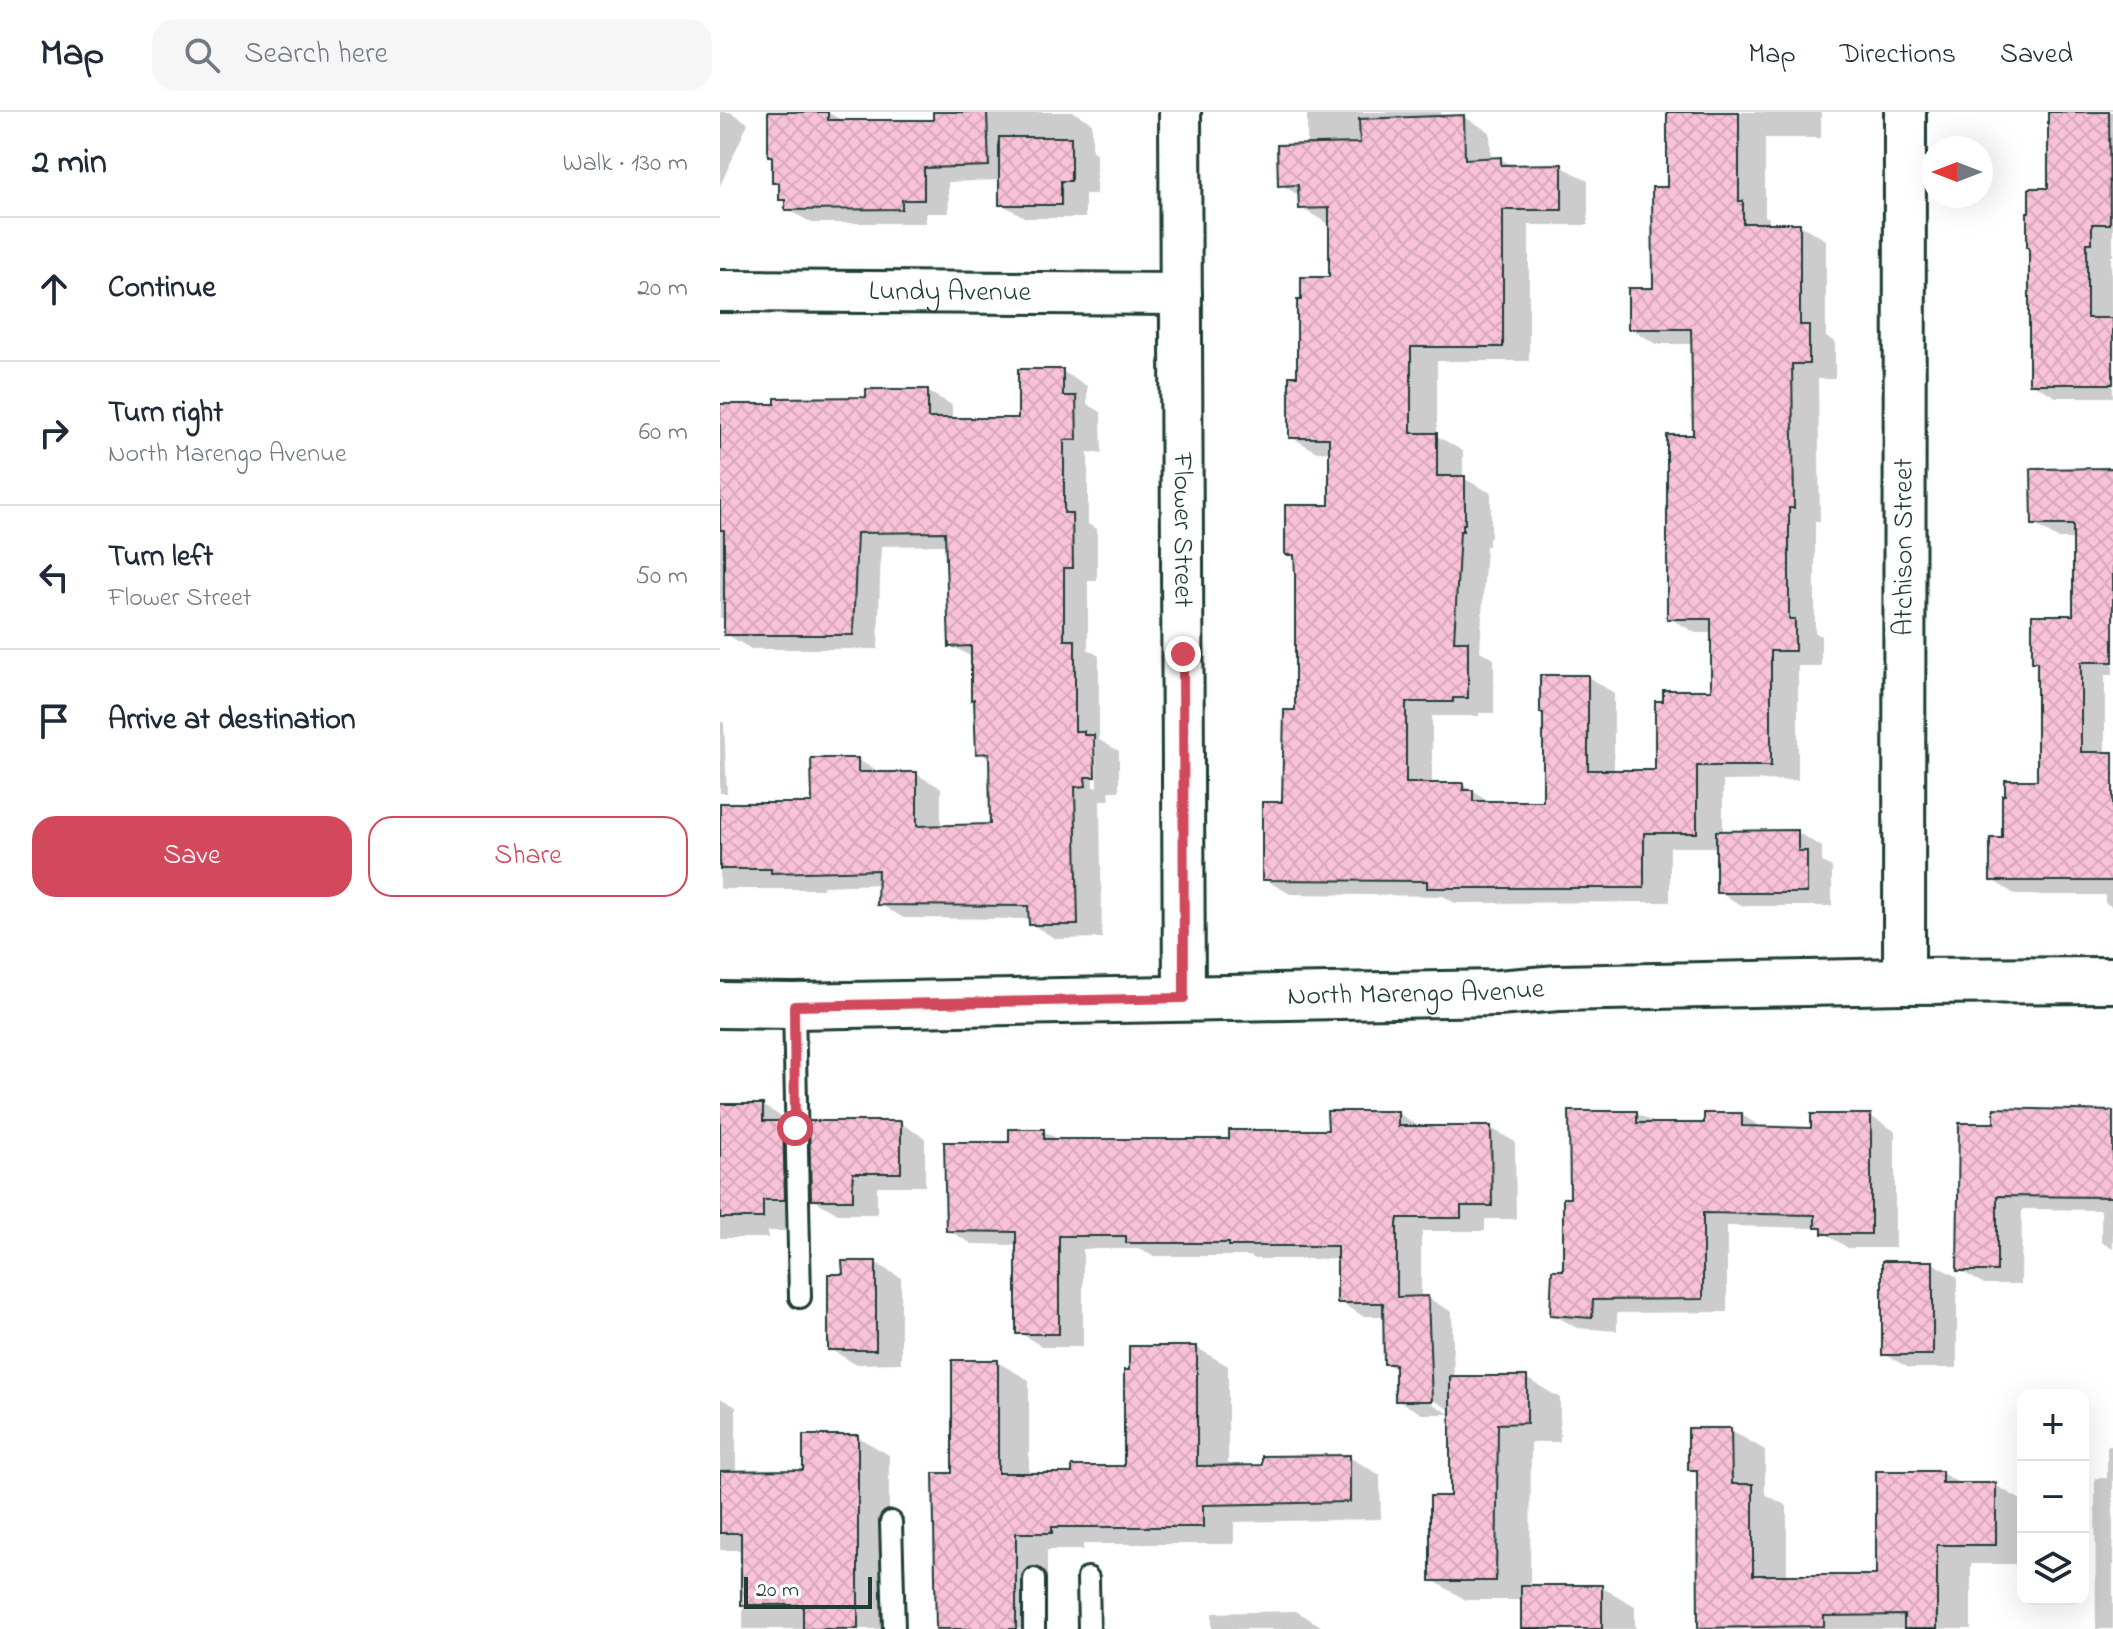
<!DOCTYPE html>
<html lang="en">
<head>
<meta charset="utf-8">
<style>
  :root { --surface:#fff; --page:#f6f6f7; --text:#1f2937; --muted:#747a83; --line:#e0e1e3; --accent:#d1495b }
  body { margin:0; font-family:"Indie Flower",sans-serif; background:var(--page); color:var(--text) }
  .controls { position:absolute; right:24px; bottom:24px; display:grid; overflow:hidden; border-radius:16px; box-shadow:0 8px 32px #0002 }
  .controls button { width:72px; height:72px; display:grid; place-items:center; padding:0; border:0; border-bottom:2px solid var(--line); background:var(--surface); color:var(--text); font:40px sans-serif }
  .compass { position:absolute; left:1201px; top:24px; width:72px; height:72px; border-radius:50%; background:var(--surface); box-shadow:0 8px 32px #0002; rotate:270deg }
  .scale { position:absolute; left:24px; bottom:20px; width:128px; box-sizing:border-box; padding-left:8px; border:4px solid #1f3d34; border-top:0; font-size:22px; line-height:28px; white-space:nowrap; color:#1f3d34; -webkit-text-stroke:6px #fff; paint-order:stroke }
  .stop { position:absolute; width:24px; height:24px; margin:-18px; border:6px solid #d1495b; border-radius:50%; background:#fff }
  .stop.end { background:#d1495b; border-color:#fff; box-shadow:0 2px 8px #0008 }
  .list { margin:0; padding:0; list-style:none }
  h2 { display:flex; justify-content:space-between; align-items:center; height:104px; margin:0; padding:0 32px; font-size:34px }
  h2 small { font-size:26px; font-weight:400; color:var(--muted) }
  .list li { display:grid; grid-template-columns:52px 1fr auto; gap:24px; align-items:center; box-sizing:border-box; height:144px; padding:0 32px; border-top:2px solid var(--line) }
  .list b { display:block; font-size:30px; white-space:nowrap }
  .list p { margin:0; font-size:26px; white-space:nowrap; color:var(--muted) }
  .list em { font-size:26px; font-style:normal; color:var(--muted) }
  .actions { display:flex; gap:16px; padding:24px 32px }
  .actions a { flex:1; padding:18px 0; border:2px solid var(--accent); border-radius:24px; text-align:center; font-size:28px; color:var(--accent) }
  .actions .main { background:var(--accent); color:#fff }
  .icon { flex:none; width:44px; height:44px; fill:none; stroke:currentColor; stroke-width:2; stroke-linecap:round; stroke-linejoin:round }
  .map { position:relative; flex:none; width:1393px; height:1517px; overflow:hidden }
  header { display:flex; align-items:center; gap:48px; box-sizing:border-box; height:112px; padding:0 40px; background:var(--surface); border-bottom:2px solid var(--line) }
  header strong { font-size:38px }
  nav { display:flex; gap:44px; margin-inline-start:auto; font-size:28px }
  .search { width:560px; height:72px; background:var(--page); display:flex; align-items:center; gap:20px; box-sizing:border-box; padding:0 28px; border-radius:24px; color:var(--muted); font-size:30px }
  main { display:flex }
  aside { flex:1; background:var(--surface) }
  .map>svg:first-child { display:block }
  .shadow { fill:#0003; fill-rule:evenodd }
  .building { fill:url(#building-cross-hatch); stroke:#1f3d34; stroke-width:2 }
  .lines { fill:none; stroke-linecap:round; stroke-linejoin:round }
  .service-casing { stroke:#1f3d34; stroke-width:26 }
  .minor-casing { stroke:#1f3d34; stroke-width:46 }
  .tertiary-casing { stroke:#1f3d34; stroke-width:50 }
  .service { stroke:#fff; stroke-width:20 }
  .minor { stroke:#fff; stroke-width:40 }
  .tertiary { stroke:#fff; stroke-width:44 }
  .route { stroke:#d1495b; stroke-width:10 }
  .labels { text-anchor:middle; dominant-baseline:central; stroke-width:6; stroke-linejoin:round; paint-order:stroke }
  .street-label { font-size:28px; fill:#1f3d34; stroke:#fff }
</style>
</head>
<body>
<header>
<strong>Map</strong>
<div class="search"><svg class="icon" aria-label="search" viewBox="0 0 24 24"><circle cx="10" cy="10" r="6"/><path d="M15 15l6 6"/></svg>Search here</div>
<nav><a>Map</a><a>Directions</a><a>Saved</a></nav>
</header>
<main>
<aside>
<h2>2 min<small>Walk · 130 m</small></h2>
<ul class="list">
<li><svg class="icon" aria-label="ahead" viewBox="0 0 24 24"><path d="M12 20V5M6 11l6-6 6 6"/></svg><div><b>Continue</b></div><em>20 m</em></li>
<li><svg class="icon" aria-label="right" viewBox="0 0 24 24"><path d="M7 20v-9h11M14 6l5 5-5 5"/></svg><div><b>Turn right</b><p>North Marengo Avenue</p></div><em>60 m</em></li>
<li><svg class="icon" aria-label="left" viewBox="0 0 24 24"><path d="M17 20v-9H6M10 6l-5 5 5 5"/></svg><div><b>Turn left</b><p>Flower Street</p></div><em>50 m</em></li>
<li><svg class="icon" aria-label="arrive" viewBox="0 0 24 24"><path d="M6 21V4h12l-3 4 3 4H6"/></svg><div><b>Arrive at destination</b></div></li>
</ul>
<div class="actions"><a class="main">Save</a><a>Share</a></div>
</aside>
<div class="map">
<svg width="1393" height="1517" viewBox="0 0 1393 1517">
  <defs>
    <pattern id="building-cross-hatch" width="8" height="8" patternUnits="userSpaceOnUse" patternTransform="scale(2)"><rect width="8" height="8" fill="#fac2d9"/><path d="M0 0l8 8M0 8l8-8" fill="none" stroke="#d6a8bb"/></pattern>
  </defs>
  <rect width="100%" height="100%" fill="#fff"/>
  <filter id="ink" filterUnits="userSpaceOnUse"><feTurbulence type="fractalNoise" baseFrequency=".0125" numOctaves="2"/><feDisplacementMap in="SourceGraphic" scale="16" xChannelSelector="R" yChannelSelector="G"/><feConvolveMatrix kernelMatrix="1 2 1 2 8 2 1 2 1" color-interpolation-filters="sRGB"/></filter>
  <g filter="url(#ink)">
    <path class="shadow" d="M 0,0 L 10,0 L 28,11 L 0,74 Z
      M 107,0 L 125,10 L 215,10 L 215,0 L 353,0 L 372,11 L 372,39 L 376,41 L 376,82 L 365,82 L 365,106 L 306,106 L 281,92 L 281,68 L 228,70 L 229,101 L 206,101 L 206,111 L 92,111 L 67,97 L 67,90 L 61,87 L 61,74 L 54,70 Z
      M 587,0 L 721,0 L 721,6 L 744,5 L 770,20 L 771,48 L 781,47 L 794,55 L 841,54 L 868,69 L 868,113 L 809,113 L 809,249 L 717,249 L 717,324 L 743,339 L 743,366 L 771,381 L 771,426 L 769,426 L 769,434 L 766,434 L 760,539 L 774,547 L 774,601 L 759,601 L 759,604 L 712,604 L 712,673 L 743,673 L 769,689 L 825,691 L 868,565 L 894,581 L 894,660 L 937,660 L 993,580 L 993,521 L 976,521 L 949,506 L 975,325 L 973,232 L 936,232 L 910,216 L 935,178 L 949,77 L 949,0 L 1101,0 L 1101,26 L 1045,26 L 1045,104 L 1049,106 L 1049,113 L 1080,113 L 1106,128 L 1106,225 L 1115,230 L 1115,267 L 1098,267 L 1100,410 L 1095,410 L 1095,520 L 1101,524 L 1101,554 L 1078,554 L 1078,668 L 1003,669 L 1003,721 L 1077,720 L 1102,735 L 1102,750 L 1112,755 L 1112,794 L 1023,794 L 998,780 L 998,735 L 950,735 L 950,790 L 735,791 L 723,784 L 570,782 L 544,767 L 564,692 L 577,600 L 576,447 L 567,442 L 611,395 L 611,340 L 597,340 L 571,325 L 579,266 L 583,190 L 611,167 L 611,111 L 607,111 L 581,96 L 580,84 L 560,72 L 587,34 Z
      M 1330,0 L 1393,0 L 1393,144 L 1391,144 L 1393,285 L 1336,285 L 1311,271 L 1330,78 Z
      M 342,259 L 367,274 L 367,292 L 381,300 L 382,341 L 368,341 L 368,412 L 377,417 L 377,469 L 368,469 L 368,537 L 379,544 L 379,628 L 399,639 L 399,679 L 389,679 L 390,688 L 380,688 L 382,826 L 336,827 L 311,812 L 310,807 L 184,806 L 159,792 L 159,772 L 103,774 L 103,777 L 3,777 L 0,776 L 0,693 L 94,693 L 138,648 L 163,662 L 196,662 L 221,676 L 221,715 L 272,714 L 271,648 L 258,640 L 256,589 L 253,586 L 253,546 L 231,533 L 227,433 L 161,434 L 158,537 L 31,537 L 6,522 L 6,506 L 0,506 L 0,294 L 57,294 L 148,287 L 207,279 L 232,293 L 232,308 L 300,308 ZM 372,628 L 376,628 L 377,675 L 373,675 Z
      M 1393,358 L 1393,563 L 1385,563 L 1385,642 L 1393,642 L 1393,795 L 1385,791 L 1385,783 L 1296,783 L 1272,768 L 1319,670 L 1355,505 L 1355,427 L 1339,427 L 1314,412 Z
      M 0,609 L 4,611 L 7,681 L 0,681 Z
      M 0,994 L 43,994 L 68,1008 L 68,1014 L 92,1028 L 180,1011 L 205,1026 L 205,1074 L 157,1074 L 157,1102 L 118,1102 L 89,1085 L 89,1102 L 68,1102 L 68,1119 L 48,1119 L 48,1126 L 0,1126 Z
      M 678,1001 L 702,1016 L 771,1016 L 795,1030 L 796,1107 L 765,1107 L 765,1119 L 703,1119 L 701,1127 L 701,1186 L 708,1186 L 732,1200 L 734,1266 L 806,1266 L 840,1286 L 840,1330 L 811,1330 L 810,1475 L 881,1475 L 915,1494 L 915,1517 L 803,1517 L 803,1488 L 746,1488 L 712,1468 L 732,1386 L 732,1299 L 704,1283 L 702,1286 L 730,1302 L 702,1302 L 677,1288 L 677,1258 L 666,1251 L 665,1204 L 643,1204 L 619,1190 L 619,1147 L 535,1147 L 530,1144 L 433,1144 L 420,1137 L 363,1137 L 363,1235 L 323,1235 L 298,1220 L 298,1133 L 252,1132 L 228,1118 L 291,1032 L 323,1019 L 341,1029 L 511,1029 L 610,1020 Z
      M 916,1001 L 938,1013 L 986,1013 L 1022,1003 L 1045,1017 L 1093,1018 L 1150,1004 L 1175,1019 L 1175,1136 L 1128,1136 L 1104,1121 L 1104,1119 L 1098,1116 L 1007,1114 L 1007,1200 L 897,1201 L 897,1219 L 857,1216 L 832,1202 L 845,1161 L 852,1088 Z
      M 1393,1001 L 1393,1137 L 1381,1130 L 1381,1098 L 1302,1097 L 1301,1172 L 1264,1172 L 1239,1158 L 1276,1013 Z
      M 156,1151 L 181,1166 L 181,1251 L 135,1252 L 110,1237 L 125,1164 Z
      M 1212,1151 L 1237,1165 L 1237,1256 L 1189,1256 L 1164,1242 Z
      M 477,1236 L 508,1254 L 508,1355 L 545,1355 L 629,1345 L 660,1363 L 661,1407 L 514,1410 L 514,1432 L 363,1432 L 363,1438 L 327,1438 L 327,1517 L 218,1517 L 234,1363 L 277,1250 L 309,1268 L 309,1363 L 354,1363 L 406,1356 Z
      M 0,1286 L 16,1295 L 16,1361 L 85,1360 L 138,1325 L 169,1343 L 169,1517 L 23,1517 L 23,1438 L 0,1438 Z
      M 1010,1318 L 1045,1338 L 1045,1382 L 1067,1394 L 1067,1465 L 1158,1465 L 1222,1361 L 1242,1373 L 1275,1373 L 1303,1389 L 1303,1452 L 1251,1452 L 1251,1517 L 979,1517 L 979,1362 L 970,1357 Z
      M 1387,1334 L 1393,1334 L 1393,1517 L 1376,1517 L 1375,1366 L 1387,1366 Z
      M 576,1499 L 601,1514 L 601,1517 L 492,1517 L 492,1501 Z"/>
    <path class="building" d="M 48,0 L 108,0 L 108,8 L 213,8 L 213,0 L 267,0 L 269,54 L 204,56 L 204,88 L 182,88 L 182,97 L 65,98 L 65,88 L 59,88 L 59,71 L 52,71 L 52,44 L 48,44 Z
      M 947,0 L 1019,0 L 1019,89 L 1023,89 L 1023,111 L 1080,111 L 1080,213 L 1089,213 L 1089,252 L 1072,252 L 1074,396 L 1069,396 L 1069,507 L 1075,507 L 1075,539 L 1051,539 L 1051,654 L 977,654 L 977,721 L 924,721 L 924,776 L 707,776 L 707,769 L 542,768 L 542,690 L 562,690 L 564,598 L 575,598 L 575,462 L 574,443 L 565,443 L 565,393 L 609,393 L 609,326 L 569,326 L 569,264 L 577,264 L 577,188 L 581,188 L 581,165 L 609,165 L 609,96 L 579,97 L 578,73 L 558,74 L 557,33 L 640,31 L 639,7 L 744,3 L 745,47 L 781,45 L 781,53 L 842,52 L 842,98 L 783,98 L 783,235 L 691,235 L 691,321 L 717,321 L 717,364 L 745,364 L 745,412 L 743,412 L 743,419 L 740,419 L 734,529 L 748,529 L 748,586 L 733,586 L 733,590 L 686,590 L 686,671 L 743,671 L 743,678 L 753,678 L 753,689 L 823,689 L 823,601 L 820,601 L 820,563 L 868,563 L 868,658 L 935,658 L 935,589 L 943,589 L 943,578 L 991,578 L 991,507 L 947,507 L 947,323 L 973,323 L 971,217 L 908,217 L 908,176 L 933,176 L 932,75 L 947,75 Z
      M 1328,0 L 1389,0 L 1390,112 L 1372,112 L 1372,131 L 1367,131 L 1367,206 L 1393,206 L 1393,272 L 1309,272 L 1309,135 L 1307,135 L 1307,100 L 1309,100 L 1309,76 L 1328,76 Z
      M 279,25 L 351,25 L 351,69 L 341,69 L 341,93 L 279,93 Z
      M 298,257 L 343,257 L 343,284 L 356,284 L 357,328 L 344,328 L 344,401 L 352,401 L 353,456 L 344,456 L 344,528 L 355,528 L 355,619 L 364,619 L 364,623 L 374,623 L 375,665 L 365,665 L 366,674 L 355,675 L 358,813 L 309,813 L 308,794 L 157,793 L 158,758 L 51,761 L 51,757 L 0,757 L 0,691 L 92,691 L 91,646 L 138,646 L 138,660 L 197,660 L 197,714 L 270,712 L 269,641 L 256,642 L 254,587 L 251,588 L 251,534 L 229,535 L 225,420 L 137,421 L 133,523 L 4,523 L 4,418 L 0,418 L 0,292 L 55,292 L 55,286 L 146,285 L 146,277 L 208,277 L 208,306 L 298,306 Z
      M 1393,356 L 1393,550 L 1361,550 L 1361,640 L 1393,640 L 1393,769 L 1270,769 L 1270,726 L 1282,726 L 1282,683 L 1285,683 L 1285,668 L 1317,668 L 1317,550 L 1312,550 L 1312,503 L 1353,503 L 1353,413 L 1312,413 L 1311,357 Z
      M 1078,718 L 1078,739 L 1087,739 L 1087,781 L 996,781 L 996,719 Z
      M 0,992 L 43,992 L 43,1009 L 63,1009 L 65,1088 L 43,1088 L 43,1106 L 0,1106 Z
      M 1274,996 L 1393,999 L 1393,1085 L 1277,1084 L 1277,1159 L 1237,1159 L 1239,1011 L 1274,1011 Z
      M 607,999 L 678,999 L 678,1014 L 771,1014 L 772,1094 L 741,1094 L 741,1106 L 678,1106 L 677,1112 L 677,1185 L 708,1184 L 712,1289 L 675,1289 L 675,1252 L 664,1252 L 663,1191 L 617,1191 L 617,1134 L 509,1134 L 509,1131 L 406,1131 L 406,1124 L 339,1124 L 339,1222 L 296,1222 L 296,1120 L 226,1119 L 224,1030 L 289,1030 L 289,1017 L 324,1017 L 324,1027 L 509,1027 L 509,1018 L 608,1018 Z
      M 849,999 L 917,999 L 917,1011 L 984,1011 L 984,1001 L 1022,1001 L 1022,1014 L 1091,1016 L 1091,1002 L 1151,1002 L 1151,1122 L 1102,1122 L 1102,1116 L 1095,1116 L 1095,1103 L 983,1101 L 983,1187 L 873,1188 L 872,1206 L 830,1203 L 832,1158 L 843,1158 L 843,1086 L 850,1086 Z
      M 89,1009 L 181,1009 L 181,1061 L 133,1061 L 133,1088 L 91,1088 Z
      M 122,1149 L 156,1149 L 156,1238 L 108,1238 L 108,1162 L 123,1162 Z
      M 1162,1149 L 1213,1149 L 1213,1243 L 1162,1243 Z
      M 409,1234 L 477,1234 L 477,1354 L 542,1353 L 542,1344 L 630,1343 L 630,1390 L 483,1393 L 483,1415 L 332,1415 L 332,1421 L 296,1421 L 296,1517 L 216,1517 L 213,1361 L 232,1361 L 232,1248 L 278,1248 L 278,1361 L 352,1361 L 352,1354 L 404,1354 L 404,1258 L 409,1258 Z
      M 730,1264 L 807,1264 L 807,1311 L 778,1312 L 776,1469 L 710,1469 L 710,1384 L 730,1384 Z
      M 968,1316 L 1011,1316 L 1012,1372 L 1033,1372 L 1033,1463 L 1156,1463 L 1156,1359 L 1222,1359 L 1222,1371 L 1276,1371 L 1276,1433 L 1217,1433 L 1217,1517 L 1184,1517 L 1184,1503 L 1104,1504 L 1104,1514 L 978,1516 L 977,1358 L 968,1358 Z
      M 83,1323 L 138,1323 L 138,1517 L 83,1517 L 83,1493 L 21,1493 L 21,1421 L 0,1421 L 0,1359 L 83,1358 Z
      M 801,1473 L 882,1473 L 882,1517 L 801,1517 Z"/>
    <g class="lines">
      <g class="service-casing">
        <path id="service" d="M 74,894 L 80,1185
          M 171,1410 L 174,1517
          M 368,1466 L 369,1517
          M 314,1517 L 314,1467"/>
      </g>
      <g class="minor-casing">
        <g id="minor">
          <path id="s1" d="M 460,0 L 464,886"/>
          <path id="s2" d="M 0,179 L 461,182"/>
          <path id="s3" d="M 1184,869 L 1185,0"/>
        </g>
      </g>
      <g class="tertiary-casing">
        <g id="tertiary">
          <path id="s4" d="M 0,893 L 74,894 L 778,881 L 838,876 L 1184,869 L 1393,868"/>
        </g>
      </g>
      <use href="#service" class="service"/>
      <use href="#minor" class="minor"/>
      <use href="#tertiary" class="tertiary"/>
    </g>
  </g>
  <g class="lines" filter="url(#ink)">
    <path class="route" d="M 75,1016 L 74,894 L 464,886 L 463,542"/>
  </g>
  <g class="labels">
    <g class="street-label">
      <text stroke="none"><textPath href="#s2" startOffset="230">Lundy Avenue</textPath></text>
      <text stroke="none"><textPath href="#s1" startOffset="418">Flower Street</textPath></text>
      <text stroke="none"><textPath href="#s3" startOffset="434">Atchison Street</textPath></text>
      <text stroke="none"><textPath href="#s4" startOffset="696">North Marengo Avenue</textPath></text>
    </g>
  </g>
</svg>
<div class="controls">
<button>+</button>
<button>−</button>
<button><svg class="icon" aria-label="layers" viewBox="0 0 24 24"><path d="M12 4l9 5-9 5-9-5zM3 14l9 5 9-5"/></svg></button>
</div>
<svg class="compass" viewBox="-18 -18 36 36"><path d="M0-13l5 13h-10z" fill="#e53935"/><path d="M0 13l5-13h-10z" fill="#747a83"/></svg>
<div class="scale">20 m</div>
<div class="stop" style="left:75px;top:1016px"></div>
<div class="stop end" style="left:463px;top:542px"></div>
</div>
</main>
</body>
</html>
